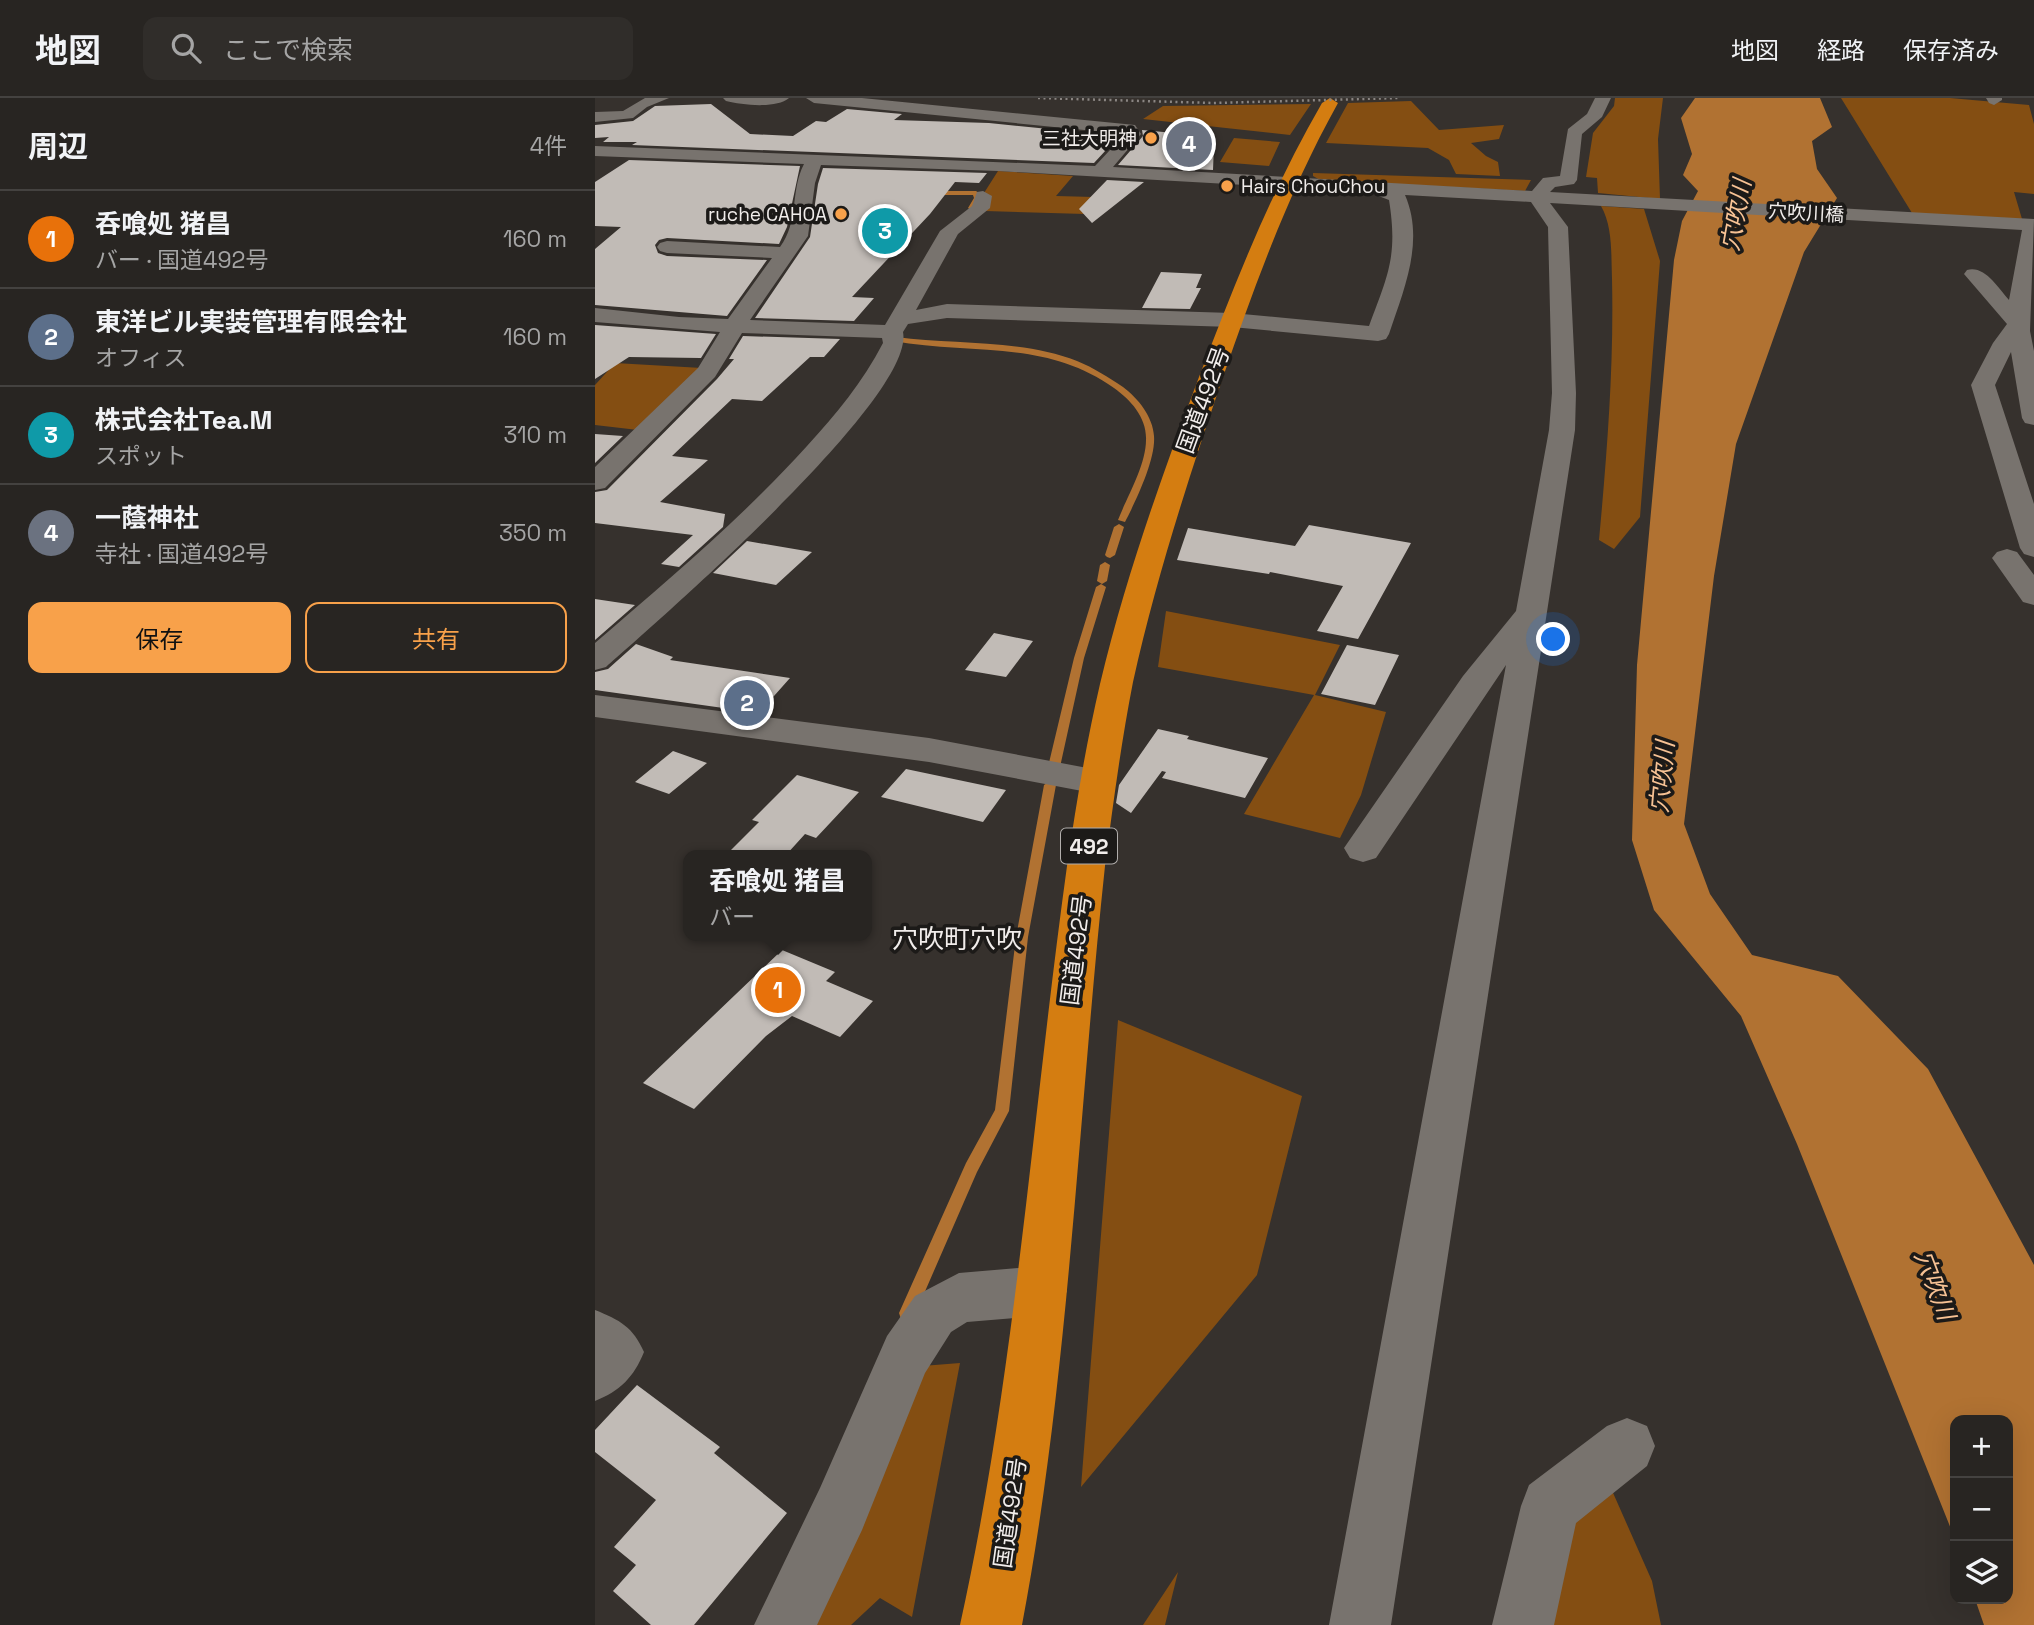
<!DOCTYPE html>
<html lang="ja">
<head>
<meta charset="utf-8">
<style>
  :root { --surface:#282522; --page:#302d2a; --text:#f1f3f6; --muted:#a5a5a5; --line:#444240; --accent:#f8a14a }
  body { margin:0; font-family:"Space Grotesk","Noto Sans JP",sans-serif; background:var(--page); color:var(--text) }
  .controls { position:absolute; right:21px; bottom:21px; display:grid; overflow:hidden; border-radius:14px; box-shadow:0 7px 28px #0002 }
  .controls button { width:63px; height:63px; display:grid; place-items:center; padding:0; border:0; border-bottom:2px solid var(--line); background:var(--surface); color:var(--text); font:35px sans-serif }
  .you { position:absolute; left:959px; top:542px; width:24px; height:24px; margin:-18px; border:5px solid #fff; border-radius:50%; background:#1a73e8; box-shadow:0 0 0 10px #1a73e833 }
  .badge { display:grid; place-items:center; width:46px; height:46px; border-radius:50%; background:var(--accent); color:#fff; font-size:23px; font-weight:700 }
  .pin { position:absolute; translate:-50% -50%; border:4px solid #fff; box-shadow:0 2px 7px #0006 }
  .popup { position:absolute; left:88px; top:752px; width:189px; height:91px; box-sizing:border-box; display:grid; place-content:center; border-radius:14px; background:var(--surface); filter:drop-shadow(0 2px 5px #0005); font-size:23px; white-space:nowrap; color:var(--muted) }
  .popup b { font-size:26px; color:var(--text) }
  .popup::after { content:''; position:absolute; left:50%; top:100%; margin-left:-14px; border:14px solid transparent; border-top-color:var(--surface) }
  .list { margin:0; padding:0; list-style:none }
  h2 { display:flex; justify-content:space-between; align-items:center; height:91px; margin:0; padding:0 28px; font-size:30px }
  h2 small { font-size:23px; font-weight:400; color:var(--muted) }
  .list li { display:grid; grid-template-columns:46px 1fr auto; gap:21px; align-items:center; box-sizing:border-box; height:98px; padding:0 28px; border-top:2px solid var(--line) }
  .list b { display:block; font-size:26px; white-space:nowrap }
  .list p { margin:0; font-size:23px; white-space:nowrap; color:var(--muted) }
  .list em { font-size:23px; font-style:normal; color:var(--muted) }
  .actions { display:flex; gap:14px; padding:21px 28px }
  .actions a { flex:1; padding:16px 0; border:2px solid var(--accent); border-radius:14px; text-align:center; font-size:24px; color:var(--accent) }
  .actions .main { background:var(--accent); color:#111 }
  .icon { flex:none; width:38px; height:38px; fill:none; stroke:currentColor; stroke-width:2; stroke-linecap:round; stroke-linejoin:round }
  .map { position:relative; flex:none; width:1439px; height:1527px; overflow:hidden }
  header { display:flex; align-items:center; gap:42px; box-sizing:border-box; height:98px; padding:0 35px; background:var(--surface); border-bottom:2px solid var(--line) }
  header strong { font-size:33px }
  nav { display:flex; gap:38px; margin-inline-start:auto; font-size:24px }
  .search { width:490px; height:63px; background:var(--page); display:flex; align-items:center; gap:18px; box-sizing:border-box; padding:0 24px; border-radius:14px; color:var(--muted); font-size:26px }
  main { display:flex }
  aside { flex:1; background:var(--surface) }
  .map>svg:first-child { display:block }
  .green { fill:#844e12 }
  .water { fill:#b17232 }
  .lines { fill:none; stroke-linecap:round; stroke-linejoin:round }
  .stream { fill:#b17232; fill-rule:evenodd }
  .building { fill:#c1bbb6 }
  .minor { fill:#78736e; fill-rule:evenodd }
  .highway { fill:#d47d11; fill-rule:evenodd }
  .rail { stroke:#8b8683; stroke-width:2.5; stroke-dasharray:2 3.5; stroke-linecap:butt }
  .poi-dot { fill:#f8a14a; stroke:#1c1a18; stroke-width:2.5 }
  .labels { text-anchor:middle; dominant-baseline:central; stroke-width:7; stroke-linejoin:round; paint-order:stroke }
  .far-poi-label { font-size:19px; fill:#f1edeb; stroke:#1c1a18; text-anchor:end }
  .far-street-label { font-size:19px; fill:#f1edeb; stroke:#1c1a18 }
  .shield { fill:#1c1a18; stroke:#b1aeac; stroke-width:2 }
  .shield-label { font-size:21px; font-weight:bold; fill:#f1edeb }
  .street-label { font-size:23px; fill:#f1edeb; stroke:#1c1a18 }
  .water-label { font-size:24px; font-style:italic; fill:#f7c294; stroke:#1c1a18 }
  .quarter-label { font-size:26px; fill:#f1edeb; stroke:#1c1a18 }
</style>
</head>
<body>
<header>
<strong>地図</strong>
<div class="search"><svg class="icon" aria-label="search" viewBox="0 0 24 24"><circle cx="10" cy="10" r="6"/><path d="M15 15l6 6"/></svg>ここで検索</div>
<nav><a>地図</a><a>経路</a><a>保存済み</a></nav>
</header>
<main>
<aside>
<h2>周辺<small>4件</small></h2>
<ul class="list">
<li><span class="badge" style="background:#e8710a">1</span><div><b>呑喰処 猪昌</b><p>バー · 国道492号</p></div><em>160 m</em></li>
<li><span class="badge" style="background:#5c6f8a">2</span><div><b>東洋ビル実装管理有限会社</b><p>オフィス</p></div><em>160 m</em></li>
<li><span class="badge" style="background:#0f9aa8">3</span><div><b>株式会社Tea.M</b><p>スポット</p></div><em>310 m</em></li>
<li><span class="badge" style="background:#6b7280">4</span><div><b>一蔭神社</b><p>寺社 · 国道492号</p></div><em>350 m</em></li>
</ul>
<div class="actions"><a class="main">保存</a><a>共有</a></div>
</aside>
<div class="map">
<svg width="1439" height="1527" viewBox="0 0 1439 1527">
  <rect width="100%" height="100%" fill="#36312d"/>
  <path class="green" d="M 1020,0 L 1068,0 L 1063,41 L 1065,101 L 1003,95 L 1002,80 L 991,79 L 998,35 L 1019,8 Z
    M 1246,0 L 1355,0 L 1434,7 L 1439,26 L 1439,96 L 1419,94 L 1427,121 L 1317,115 Z
    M 816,3 L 844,32 L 909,27 L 904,41 L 876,45 L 891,58 L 903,64 L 905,78 L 861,76 L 854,62 L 833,50 L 731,45 L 753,5 Z
    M 716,6 L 695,37 L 548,21 L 568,8 Z
    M 639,40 L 685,44 L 674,68 L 625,64 Z
    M 403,73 L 478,78 L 461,98 L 499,99 L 490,116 L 390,113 L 389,95 Z
    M 718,75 L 936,82 L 930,93 L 725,82 L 718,78 Z
    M 1006,108 L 1049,111 L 1065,163 L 1045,419 L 1019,451 L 1004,442 C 1012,355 1019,269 1017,181 C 1016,157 1018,129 1006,108 Z
    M 20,265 L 107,270 L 43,332 L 0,327 L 0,287 Z
    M 571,513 L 745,547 L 720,597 L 791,614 L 766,697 L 745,740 L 649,716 L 719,597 L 563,569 Z
    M 523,922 L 707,998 L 662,1177 L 486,1389 Z
    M 365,1265 L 317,1519 L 285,1500 L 256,1527 L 203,1527 L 327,1268 Z
    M 1015,1388 L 1057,1483 L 1066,1527 L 954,1527 L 965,1418 Z
    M 583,1474 L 570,1527 L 548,1527 Z"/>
  <path class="water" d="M 1100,0 L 1225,0 L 1237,29 L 1217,43 L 1222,71 L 1242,100 L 1209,154 L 1141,346 L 1119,478 L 1089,726 L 1115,796 L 1157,857 L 1243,878 L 1333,971 L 1439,1167 L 1439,1527 L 1389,1527 L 1380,1501 L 1413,1501 L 1413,1322 L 1360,1322 L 1360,1441 L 1202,1046 L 1146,918 L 1059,812 L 1037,742 L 1042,567 L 1079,162 L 1087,123 L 1103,93 L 1088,77 L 1097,56 L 1086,20 Z"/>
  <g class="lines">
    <path class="stream" d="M 381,93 L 384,95 L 385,100 L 376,112 L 373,110 L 379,100 L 378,97 L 336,97 L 333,95 L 336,93 Z
      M 301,239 C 359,247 427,241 482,263 C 499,270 513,279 528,289 C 543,300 558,319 559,338 C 561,361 541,403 530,424 L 523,422 C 532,399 551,367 551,342 C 552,320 536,302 519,290 C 451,241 375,257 298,243 L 297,241 Z
      M 524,426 L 529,429 L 520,457 L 515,460 L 512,459 L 510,457 L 519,429 Z
      M 510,464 L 515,467 L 512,483 L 507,486 L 502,483 L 505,467 Z
      M 506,486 L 511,489 L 489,560 L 465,669 L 459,673 L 453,669 L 479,560 L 501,489 Z
      M 455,683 L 461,687 L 433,839 L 414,1013 L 382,1074 L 318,1221 L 312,1223 L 306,1221 L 304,1215 L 371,1065 L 400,1012 L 421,839 L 449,687 Z"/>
  </g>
  <path class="building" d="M 116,6 L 155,36 L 198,38 L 221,23 L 231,24 L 252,11 L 307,16 L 299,22 L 394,25 L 524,38 L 499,65 L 37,47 L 42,44 L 8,44 L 14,39 L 0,40 L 0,27 L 38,23 L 60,8 Z
    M 547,32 L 579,35 L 570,42 L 619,47 L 618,72 L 523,67 L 548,38 Z
    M 34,62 L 205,68 L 192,129 L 184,146 L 72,140 L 64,142 L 60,147 L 63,155 L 72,158 L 172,162 L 132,218 L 0,207 L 0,151 L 26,129 L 0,128 L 0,84 Z
    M 228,70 L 392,75 L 384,85 L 360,84 L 335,116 L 257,199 L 279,200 L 259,223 L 160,220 L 215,139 L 223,86 Z
    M 512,82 L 549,84 L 497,125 L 484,111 Z
    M 566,174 L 607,176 L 601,190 L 606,190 L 595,211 L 547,210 Z
    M 0,227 L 121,236 L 106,260 L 34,259 L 0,281 Z
    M 148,238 L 245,241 L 229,259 L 215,259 L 167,303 L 137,301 L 77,358 L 113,362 L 65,404 L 130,416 L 128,429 L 84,469 L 66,466 L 98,437 L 0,425 L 0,394 L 12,392 L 122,281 L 139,261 L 134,261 Z
    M 0,336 L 28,338 L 0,365 Z
    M 714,427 L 816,445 L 763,541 L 722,533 L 748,488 L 675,474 L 674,476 L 582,462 L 593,430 L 700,448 Z
    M 152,443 L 217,454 L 181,487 L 118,475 Z
    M 0,501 L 40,507 L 0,542 Z
    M 399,535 L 438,543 L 411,579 L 370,572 Z
    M 41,546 L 78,559 L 75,562 L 195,580 L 164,615 L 0,592 L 0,574 L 13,571 Z
    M 752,547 L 804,557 L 780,607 L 726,596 Z
    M 563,631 L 594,638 L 592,641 L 673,660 L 650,700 L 567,680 L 571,674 L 567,673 L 536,715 L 521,705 L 524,687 Z
    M 78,653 L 112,665 L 74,696 L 40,684 Z
    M 311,671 L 411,692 L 388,724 L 286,699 Z
    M 202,677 L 264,694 L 221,740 L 210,736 L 191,757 L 131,757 L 164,724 L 157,722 Z
    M 187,852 L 240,874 L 231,883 L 278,903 L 245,939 L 197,918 L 171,938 L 99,1011 L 48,985 Z
    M 42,1287 L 125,1349 L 119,1355 L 192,1415 L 99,1527 L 56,1527 L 18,1493 L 41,1467 L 19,1449 L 61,1402 L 0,1354 L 0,1332 Z"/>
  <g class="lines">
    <path class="minor" d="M 50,0 L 74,0 L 52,9 L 38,20 L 0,24 L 0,14 L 28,13 Z
      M 128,0 L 194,0 C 181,11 147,7 131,3 Z
      M 211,0 L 267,0 L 540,27 L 546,36 L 518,69 L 937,93 L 948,80 L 965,78 L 973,31 L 992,16 L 1000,0 L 1016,0 L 1007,19 L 987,36 L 982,82 L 979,86 L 960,89 L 955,94 L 1439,121 L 1435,233 L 1439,253 L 1439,327 L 1430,325 L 1427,320 L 1416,254 L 1400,287 L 1439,406 L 1439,459 L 1429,456 L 1425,450 L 1376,287 L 1398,245 L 1412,226 L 1369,176 L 1372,172 C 1390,167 1403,190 1414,202 L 1427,132 L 955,105 L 973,129 L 981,295 L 980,332 L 796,1527 L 734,1527 L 911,567 L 781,760 L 768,764 L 755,760 L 749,750 L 868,578 L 921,513 L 954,332 L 957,295 L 953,129 L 936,104 L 810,97 C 830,143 809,191 794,236 L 791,241 L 783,243 L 637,229 L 352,220 L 313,226 L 308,234 C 321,299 65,521 11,569 L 0,572 L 0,545 C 73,482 147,420 212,348 C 241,316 268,284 288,245 L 287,240 L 147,235 L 120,279 L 10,390 L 0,392 L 0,369 L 103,270 L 125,234 L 0,224 L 0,210 L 84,219 L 133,221 L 177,160 L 72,155 L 65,153 L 62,149 L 65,145 L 72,143 L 185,149 C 204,124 195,93 209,66 L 0,58 L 0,48 L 500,68 L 530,36 L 219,5 ZM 226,67 L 403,73 L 773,94 L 794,102 C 803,158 793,177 774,228 L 637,215 L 352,206 L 321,212 L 363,136 L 395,110 L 397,98 L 388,93 L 382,94 L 377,108 L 345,133 L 290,227 L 155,222 L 213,138 L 220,85 Z
      M 1391,0 L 1407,0 L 1407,2 L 1399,7 L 1394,5 Z
      M 1412,451 L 1422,454 L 1439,477 L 1439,507 L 1428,504 L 1397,460 L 1402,454 Z
      M 0,597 L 334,640 L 503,672 L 516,675 L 521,684 L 516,693 L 503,696 L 334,664 L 0,619 Z
      M 446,1168 L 464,1175 L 472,1193 L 464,1211 L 446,1218 L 372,1224 L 356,1234 L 330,1275 L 267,1432 L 222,1527 L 159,1527 L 225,1390 L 292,1238 L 320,1198 L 364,1175 Z
      M 0,1212 C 25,1222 38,1229 49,1254 C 39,1279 25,1293 0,1303 Z
      M 1032,1320 L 1052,1328 L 1060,1348 L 1052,1368 L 981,1425 L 959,1527 L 897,1527 L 926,1408 L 934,1387 L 1012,1328 Z"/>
    <path class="highway" d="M 735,0 L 743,5 C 694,93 661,184 628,279 C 594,379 561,480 538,584 C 526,645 518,707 510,768 C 483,1020 474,1278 427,1527 L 365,1527 C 420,1278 437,1021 472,768 C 481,707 491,646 505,586 C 530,481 566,380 604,279 C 640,185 676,93 727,5 Z"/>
    <path class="rail" d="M 443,0 L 618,5 L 805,0"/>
  </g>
  <g class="poi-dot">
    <circle cx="556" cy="40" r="7"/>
    <circle cx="632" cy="88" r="7"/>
    <circle cx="246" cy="116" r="7"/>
  </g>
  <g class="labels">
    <g class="far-poi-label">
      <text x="542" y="40">三社大明神</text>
      <text x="646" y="88" text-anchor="start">Hairs ChouChou</text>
      <text x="232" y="116">ruche CAHOA</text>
    </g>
    <g class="far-street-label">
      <text transform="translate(1211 115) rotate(3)">穴吹川橋</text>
    </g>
    <rect class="shield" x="466" y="730.5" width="56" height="35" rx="5"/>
    <g class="shield-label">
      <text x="494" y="748">492</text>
    </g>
    <g class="street-label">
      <text transform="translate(608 302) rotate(-70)">国道492号</text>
      <text transform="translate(481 852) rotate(-83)">国道492号</text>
      <text transform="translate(415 1415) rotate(-82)">国道492号</text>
    </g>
    <g class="water-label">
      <text transform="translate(1141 117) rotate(-80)">穴吹川</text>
      <text transform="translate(1067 679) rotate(-85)">穴吹川</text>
      <text transform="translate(1340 1187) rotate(69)">穴吹川</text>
    </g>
    <g class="quarter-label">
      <text x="362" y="841">穴吹町穴吹</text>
    </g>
  </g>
</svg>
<div class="controls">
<button>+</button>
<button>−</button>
<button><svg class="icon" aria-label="layers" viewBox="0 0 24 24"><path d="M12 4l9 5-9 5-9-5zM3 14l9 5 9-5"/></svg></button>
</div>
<div class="you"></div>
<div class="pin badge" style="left:183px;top:892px;background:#e8710a">1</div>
<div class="popup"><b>呑喰処 猪昌</b>バー</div>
<div class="pin badge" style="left:152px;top:605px;background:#5c6f8a">2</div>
<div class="pin badge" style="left:290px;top:133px;background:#0f9aa8">3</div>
<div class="pin badge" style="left:594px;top:46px;background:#6b7280">4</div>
</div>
</main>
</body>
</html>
